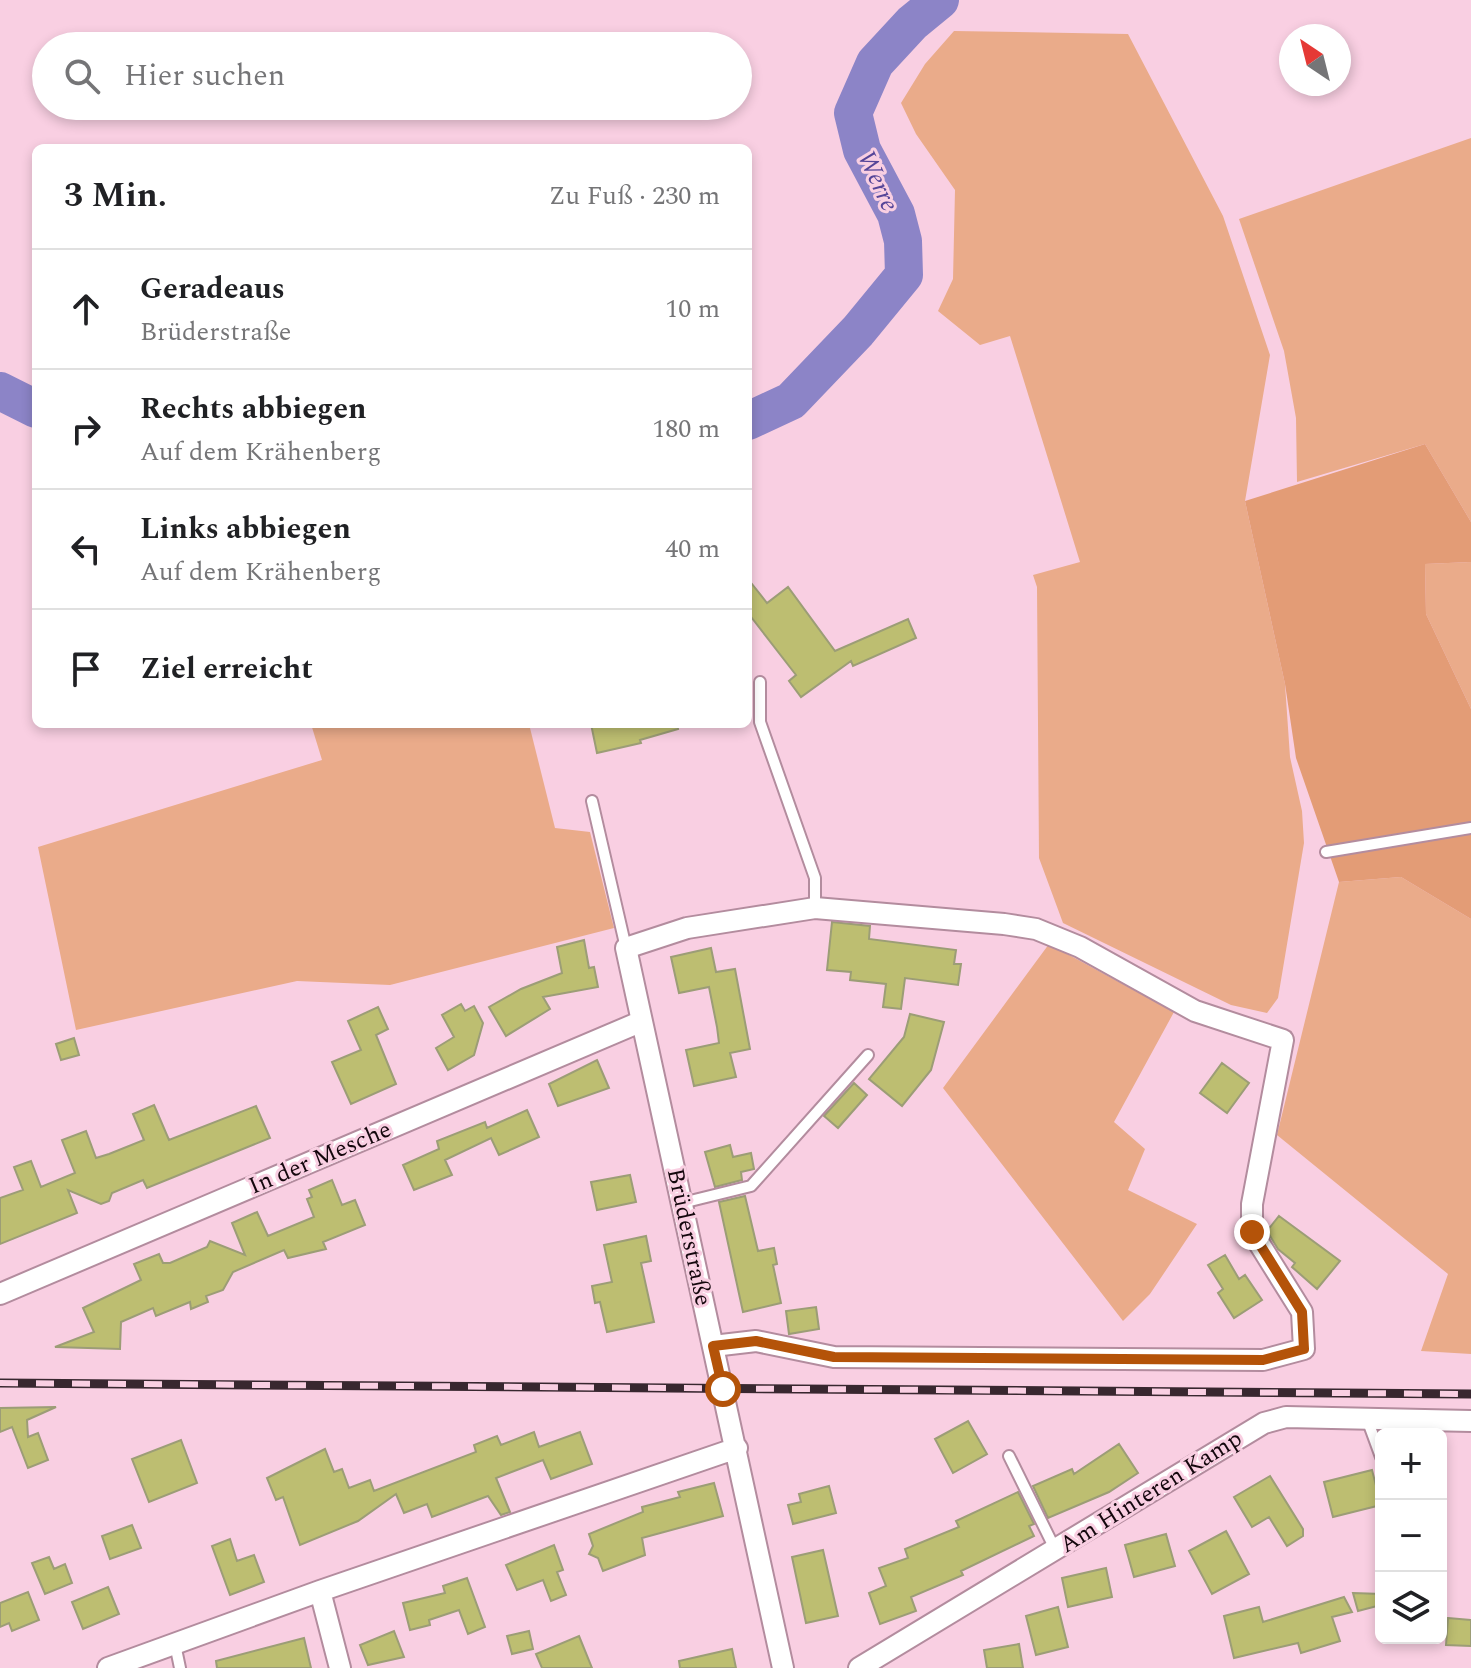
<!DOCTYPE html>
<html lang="de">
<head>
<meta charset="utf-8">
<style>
  :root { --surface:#fff; --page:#f6f6f6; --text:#202124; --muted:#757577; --line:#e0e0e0 }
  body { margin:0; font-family:Spectral,serif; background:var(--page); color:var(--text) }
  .controls { position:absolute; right:24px; bottom:24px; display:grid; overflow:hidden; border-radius:12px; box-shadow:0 4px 12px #0003 }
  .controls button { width:72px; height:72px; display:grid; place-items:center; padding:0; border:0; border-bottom:2px solid var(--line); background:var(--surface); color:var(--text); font:40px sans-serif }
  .compass { position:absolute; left:1279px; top:24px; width:72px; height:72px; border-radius:50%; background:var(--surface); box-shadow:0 4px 12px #0003; rotate:325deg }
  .stop { position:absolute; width:24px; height:24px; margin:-18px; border:6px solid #b45309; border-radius:50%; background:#fff }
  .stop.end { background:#b45309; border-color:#fff; box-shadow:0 2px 8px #0008 }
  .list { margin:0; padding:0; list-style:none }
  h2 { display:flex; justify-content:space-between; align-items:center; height:104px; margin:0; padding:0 32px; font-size:34px }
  h2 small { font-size:26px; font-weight:400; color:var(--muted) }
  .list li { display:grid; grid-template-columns:52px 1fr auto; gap:24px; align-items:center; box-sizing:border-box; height:120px; padding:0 32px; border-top:2px solid var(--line) }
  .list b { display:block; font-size:30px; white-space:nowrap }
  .list p { margin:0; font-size:26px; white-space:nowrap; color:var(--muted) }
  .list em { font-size:26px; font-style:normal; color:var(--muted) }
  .icon { flex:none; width:44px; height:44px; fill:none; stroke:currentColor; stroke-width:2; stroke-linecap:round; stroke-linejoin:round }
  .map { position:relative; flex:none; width:1471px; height:1668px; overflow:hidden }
  .search { position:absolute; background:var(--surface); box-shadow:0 4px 12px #0003; left:32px; top:32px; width:720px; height:88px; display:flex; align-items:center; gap:20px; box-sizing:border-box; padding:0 28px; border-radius:44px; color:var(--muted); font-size:30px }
  .panel { position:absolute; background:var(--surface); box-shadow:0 4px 12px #0003; left:32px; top:144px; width:720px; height:584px; border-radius:12px }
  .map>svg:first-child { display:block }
  .green { fill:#eaab8a }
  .forest { fill:#e39c76 }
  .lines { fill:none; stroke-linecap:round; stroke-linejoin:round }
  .river { stroke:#8c84c7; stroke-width:38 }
  .building { fill:#bdbe71; stroke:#9c9d76; stroke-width:2 }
  .lane-casing { stroke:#b38c9e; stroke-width:14 }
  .street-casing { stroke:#b38c9e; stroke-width:24 }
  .lane { stroke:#fff; stroke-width:10 }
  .street { stroke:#fff; stroke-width:20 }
  .rail-casing { stroke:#38272f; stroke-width:9 }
  .rail { stroke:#f9cfe2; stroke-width:6; stroke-dasharray:18; stroke-linecap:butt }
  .route { stroke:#b45309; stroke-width:10 }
  .labels { text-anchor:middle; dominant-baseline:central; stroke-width:6; stroke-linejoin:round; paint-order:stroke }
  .street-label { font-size:24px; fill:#14070d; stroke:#f9cfe2 }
  .water-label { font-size:26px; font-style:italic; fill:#554598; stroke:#f9cfe2 }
</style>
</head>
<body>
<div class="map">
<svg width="1471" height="1668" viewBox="0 0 1471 1668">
  <rect width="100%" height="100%" fill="#f9cfe2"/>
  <path class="green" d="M 954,31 L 1128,34 L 1223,216 L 1270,355 L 1245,501 L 1285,684 L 1290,757 L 1302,811 L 1304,843 L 1278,998 L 1267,1013 L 1231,1005 L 1063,923 L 1039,858 L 1037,587 L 1033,575 L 1080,562 L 1010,336 L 980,345 L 938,311 L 953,279 L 955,190 L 916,134 L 901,103 L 925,64 Z
    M 1471,138 L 1471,522 L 1425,444 L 1297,482 L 1296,418 L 1284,351 L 1239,219 Z
    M 1471,562 L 1471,709 L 1426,614 L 1425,564 Z
    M 311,724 L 529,724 L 555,828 L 590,832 L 614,928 L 390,985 L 297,981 L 76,1030 L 38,847 L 322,760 Z
    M 1401,877 L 1471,919 L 1471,1354 L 1421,1351 L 1448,1274 L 1277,1135 L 1339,882 Z
    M 1049,944 L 1174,1012 L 1114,1122 L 1145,1149 L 1128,1190 L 1197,1224 L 1150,1294 L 1123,1321 L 943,1088 Z"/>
  <path class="forest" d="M 1425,444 L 1471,522 L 1471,562 L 1425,564 L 1426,614 L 1471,709 L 1471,919 L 1401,877 L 1339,882 L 1296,758 L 1285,684 L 1245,501 Z"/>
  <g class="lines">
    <path class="river" d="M 0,391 L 36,409
      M 748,421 L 791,401 L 858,331 L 904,275 L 903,241 L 896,214 L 862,150 L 853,113 L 875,63 L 912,23 L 940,0"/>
  </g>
  <path class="building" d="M 748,579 L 767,603 L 788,587 L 835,651 L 908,619 L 916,638 L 853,666 L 851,661 L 801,697 L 789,681 L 796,675 L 748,613 Z
    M 591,724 L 677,724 L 678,729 L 640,740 L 641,743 L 597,753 Z
    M 832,922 L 870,926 L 869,939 L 956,950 L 954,964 L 961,964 L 958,985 L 905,978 L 901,1009 L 883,1007 L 886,984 L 850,980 L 851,972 L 827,970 Z
    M 584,940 L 589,968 L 594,967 L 598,987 L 543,997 L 550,1009 L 506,1036 L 489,1007 L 521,989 L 562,973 L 557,947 Z
    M 711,948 L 716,972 L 735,969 L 750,1049 L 730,1053 L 736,1077 L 694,1086 L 686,1050 L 719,1043 L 717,1027 L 709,987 L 679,993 L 671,957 Z
    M 461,1004 L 465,1011 L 474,1006 L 483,1023 L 474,1055 L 448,1070 L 436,1048 L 454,1037 L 442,1015 Z
    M 378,1007 L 388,1029 L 376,1035 L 396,1084 L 351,1104 L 332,1062 L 361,1050 L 348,1021 Z
    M 910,1014 L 944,1022 L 931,1070 L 902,1106 L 869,1079 L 904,1037 Z
    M 74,1038 L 79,1055 L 61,1060 L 56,1044 Z
    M 597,1060 L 609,1088 L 558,1106 L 549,1084 Z
    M 1222,1063 L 1249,1083 L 1227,1113 L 1200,1093 Z
    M 854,1083 L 867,1095 L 838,1128 L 824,1116 Z
    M 154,1105 L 169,1140 L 256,1106 L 270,1138 L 147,1188 L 143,1180 L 112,1193 L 109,1201 L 101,1204 L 68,1190 L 77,1213 L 0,1244 L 0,1198 L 23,1190 L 14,1167 L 31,1161 L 41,1187 L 75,1173 L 62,1140 L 86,1131 L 96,1158 L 109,1154 L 144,1140 L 133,1114 Z
    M 527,1110 L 539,1137 L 499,1155 L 491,1138 L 445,1160 L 452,1175 L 414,1190 L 403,1165 L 439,1149 L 437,1141 L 485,1122 L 487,1128 Z
    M 730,1145 L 733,1157 L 751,1153 L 754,1169 L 741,1172 L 742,1180 L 715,1187 L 705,1152 Z
    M 630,1175 L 636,1202 L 597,1210 L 591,1182 Z
    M 332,1180 L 342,1205 L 355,1200 L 365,1225 L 323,1242 L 326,1249 L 288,1258 L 284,1250 L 233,1272 L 223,1290 L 206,1296 L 208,1302 L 191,1309 L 190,1302 L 156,1316 L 153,1308 L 121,1322 L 120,1349 L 55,1347 L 94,1332 L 83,1308 L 141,1280 L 134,1264 L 159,1254 L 163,1263 L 170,1263 L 207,1247 L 210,1241 L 245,1255 L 232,1223 L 257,1212 L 268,1236 L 314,1217 L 307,1199 L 312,1197 L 309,1190 Z
    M 745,1196 L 758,1251 L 774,1248 L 777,1264 L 773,1265 L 781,1303 L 743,1312 L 719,1202 Z
    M 1279,1216 L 1340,1261 L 1317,1289 L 1292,1267 L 1295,1263 L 1278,1249 L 1267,1231 Z
    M 646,1236 L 651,1261 L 641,1263 L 654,1322 L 607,1332 L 600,1302 L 595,1303 L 592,1286 L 612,1282 L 604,1245 Z
    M 1225,1255 L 1239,1279 L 1245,1275 L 1262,1300 L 1234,1318 L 1218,1293 L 1223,1289 L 1208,1265 Z
    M 816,1307 L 819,1329 L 789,1334 L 786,1311 Z
    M 56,1407 L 27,1420 L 28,1437 L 38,1433 L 48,1460 L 28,1468 L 12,1427 L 0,1432 L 0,1408 Z
    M 968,1421 L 987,1454 L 953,1473 L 935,1439 Z
    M 534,1432 L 539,1447 L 580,1432 L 592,1464 L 551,1479 L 543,1460 L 496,1478 L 510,1512 L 501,1515 L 488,1496 L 432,1517 L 427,1504 L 404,1513 L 396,1494 L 358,1521 L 300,1545 L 283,1497 L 276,1500 L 267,1478 L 325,1449 L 334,1472 L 342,1469 L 349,1488 L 370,1480 L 374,1491 L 476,1452 L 474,1445 L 497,1436 L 501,1445 Z
    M 181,1440 L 197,1483 L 149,1502 L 132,1459 Z
    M 1119,1444 L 1138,1473 L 1109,1492 L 1048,1518 L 1033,1486 L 1072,1469 L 1074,1474 Z
    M 1372,1470 L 1381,1505 L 1333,1517 L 1324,1482 Z
    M 1270,1476 L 1303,1529 L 1303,1536 L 1287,1546 L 1269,1517 L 1252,1527 L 1234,1497 Z
    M 714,1483 L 723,1516 L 642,1538 L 645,1555 L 603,1571 L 598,1558 L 589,1554 L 593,1546 L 589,1534 L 643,1512 L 642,1507 L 680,1497 L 678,1492 Z
    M 829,1486 L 836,1513 L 793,1524 L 788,1505 L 801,1502 L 799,1494 Z
    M 1018,1492 L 1034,1524 L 1029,1526 L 1034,1536 L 961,1571 L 963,1575 L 911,1597 L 916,1611 L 880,1624 L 869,1593 L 886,1586 L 879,1568 L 908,1558 L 905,1549 L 959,1527 L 956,1521 Z
    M 132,1525 L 141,1548 L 110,1559 L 102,1536 Z
    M 1226,1531 L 1249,1574 L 1212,1594 L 1189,1551 Z
    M 1166,1534 L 1175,1566 L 1134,1577 L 1125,1545 Z
    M 230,1539 L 237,1561 L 254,1555 L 264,1582 L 230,1595 L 212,1546 Z
    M 554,1545 L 563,1570 L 557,1572 L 566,1595 L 551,1601 L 543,1580 L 517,1590 L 506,1565 Z
    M 823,1550 L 838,1616 L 806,1623 L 792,1557 Z
    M 49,1557 L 54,1569 L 65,1564 L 72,1583 L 45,1594 L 32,1563 Z
    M 1106,1568 L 1112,1597 L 1068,1607 L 1062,1578 Z
    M 467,1578 L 485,1627 L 468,1634 L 459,1610 L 429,1620 L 430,1625 L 410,1630 L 403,1603 L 445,1593 L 443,1586 Z
    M 108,1587 L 119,1614 L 83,1629 L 72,1602 Z
    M 28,1592 L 39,1620 L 12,1631 L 9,1623 L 0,1627 L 0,1603 Z
    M 1353,1593 L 1381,1594 L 1381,1605 L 1358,1611 Z
    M 1344,1597 L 1352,1612 L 1332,1617 L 1340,1641 L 1301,1653 L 1298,1643 L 1234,1658 L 1224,1616 L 1259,1607 L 1263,1622 Z
    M 1058,1607 L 1068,1647 L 1036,1655 L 1026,1616 Z
    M 1448,1618 L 1471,1620 L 1471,1646 L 1446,1645 Z
    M 394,1631 L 404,1657 L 368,1665 L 360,1645 Z
    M 529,1631 L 533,1649 L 512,1654 L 507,1636 Z
    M 579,1636 L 592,1668 L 542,1668 L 536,1654 Z
    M 304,1638 L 311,1668 L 217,1668 L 216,1661 Z
    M 1019,1644 L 1023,1668 L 987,1668 L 984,1650 Z
    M 732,1649 L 736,1668 L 680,1668 L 679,1661 Z"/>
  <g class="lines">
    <g class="lane-casing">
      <path id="lane" d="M 760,682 L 760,722 L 815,878 L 815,908
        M 592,801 L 626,948
        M 1326,852 L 1471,828
        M 682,1203 L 751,1186 L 868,1055
        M 1367,1419 L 1381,1457
        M 1009,1456 L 1056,1551
        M 175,1644 L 180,1668"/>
    </g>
    <g class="street-casing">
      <path id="street" d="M 0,1294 L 640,1022
        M 713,1346 L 756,1341 L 834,1357 L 1263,1360 L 1304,1349 L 1302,1312 L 1252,1232 L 1252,1204 L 1283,1040 L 1195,1011 L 1080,947 L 1036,929 L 1004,924 L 815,908 L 687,928 L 626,948 L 783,1668
        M 320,1591 L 340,1668
        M 108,1668 L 320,1591 L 737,1448
        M 859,1668 L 1264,1423 L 1286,1417 L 1471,1421"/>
    </g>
    <use href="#lane" class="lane"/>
    <use href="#street" class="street"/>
    <g class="rail-casing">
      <path id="rail" d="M 0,1383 L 1471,1394"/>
    </g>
    <use href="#rail" class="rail"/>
  </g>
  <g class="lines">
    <path class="route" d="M 723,1389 L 713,1346 L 756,1341 L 834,1357 L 1263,1360 L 1304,1349 L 1302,1312 L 1252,1232"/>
  </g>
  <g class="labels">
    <g class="street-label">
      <text transform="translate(320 1158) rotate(-23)">In der Mesche</text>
      <text transform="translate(689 1237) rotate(78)">Brüderstraße</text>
      <text transform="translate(1151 1492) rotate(-32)">Am Hinteren Kamp</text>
    </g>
    <g class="water-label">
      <text transform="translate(878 181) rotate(65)">Werre</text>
    </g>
  </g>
</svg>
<div class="controls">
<button>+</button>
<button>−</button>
<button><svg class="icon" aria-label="layers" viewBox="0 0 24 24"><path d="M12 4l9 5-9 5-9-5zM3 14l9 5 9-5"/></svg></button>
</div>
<svg class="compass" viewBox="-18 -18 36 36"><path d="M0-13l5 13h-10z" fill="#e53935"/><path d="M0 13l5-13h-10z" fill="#757577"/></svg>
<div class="stop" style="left:723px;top:1389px"></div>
<div class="stop end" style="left:1252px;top:1232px"></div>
<div class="search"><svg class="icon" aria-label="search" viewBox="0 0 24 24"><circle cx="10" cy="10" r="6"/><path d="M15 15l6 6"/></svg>Hier suchen</div>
<section class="panel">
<h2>3 Min.<small>Zu Fuß · 230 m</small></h2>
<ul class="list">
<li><svg class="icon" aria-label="ahead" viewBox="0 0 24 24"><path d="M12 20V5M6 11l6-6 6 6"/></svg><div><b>Geradeaus</b><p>Brüderstraße</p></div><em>10 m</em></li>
<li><svg class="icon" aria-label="right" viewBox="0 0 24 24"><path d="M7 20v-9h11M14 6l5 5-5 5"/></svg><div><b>Rechts abbiegen</b><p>Auf dem Krähenberg</p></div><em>180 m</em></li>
<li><svg class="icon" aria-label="left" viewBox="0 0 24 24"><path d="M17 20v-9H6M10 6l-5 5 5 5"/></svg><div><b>Links abbiegen</b><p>Auf dem Krähenberg</p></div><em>40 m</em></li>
<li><svg class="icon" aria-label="arrive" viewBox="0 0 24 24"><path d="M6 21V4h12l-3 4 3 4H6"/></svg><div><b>Ziel erreicht</b></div></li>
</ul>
</section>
</div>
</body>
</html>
